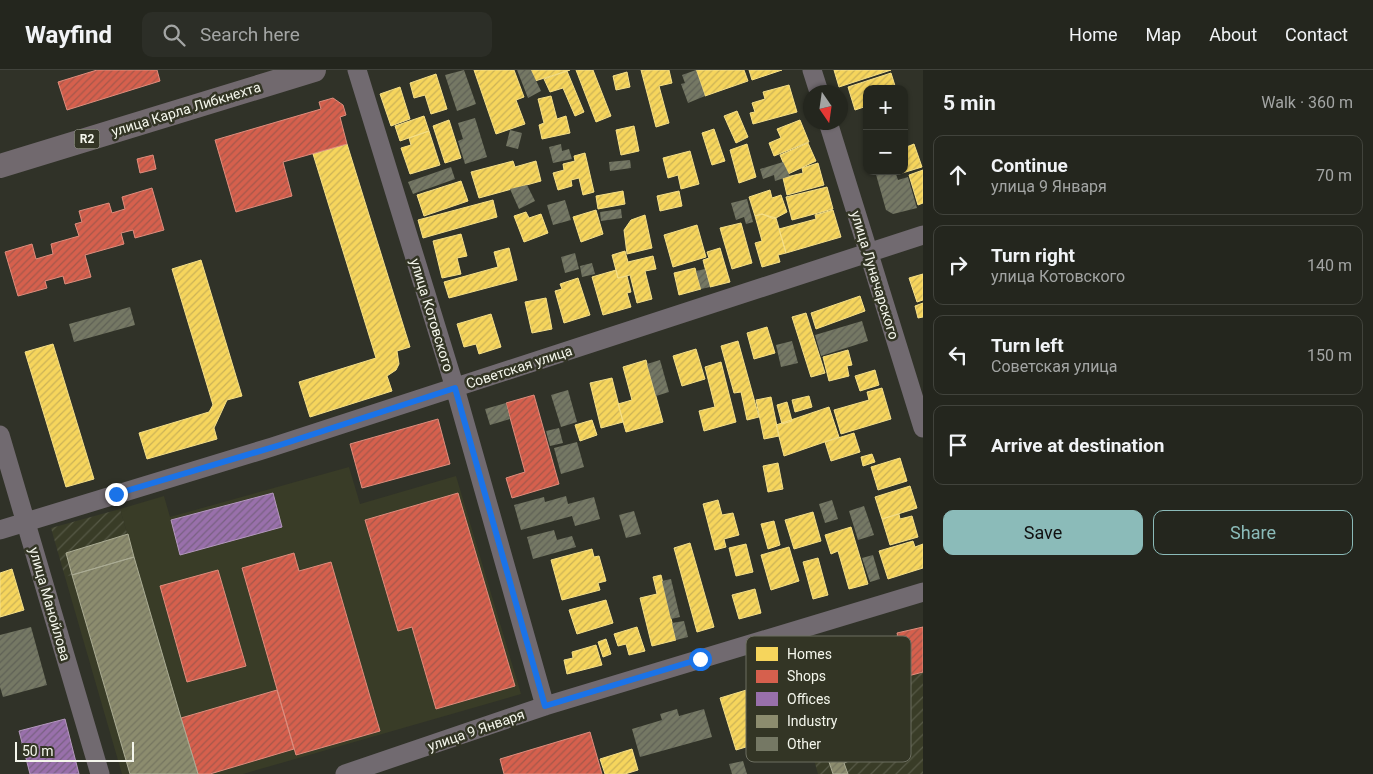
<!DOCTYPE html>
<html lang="en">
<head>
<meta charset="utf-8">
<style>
  :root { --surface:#24261e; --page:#2c2e27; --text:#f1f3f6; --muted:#a3a5a4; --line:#41433c; --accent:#8bbbb9 }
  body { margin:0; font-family:Roboto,sans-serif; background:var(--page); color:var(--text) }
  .controls { position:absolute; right:15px; top:15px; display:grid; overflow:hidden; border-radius:10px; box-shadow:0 1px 4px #0004 }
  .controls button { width:45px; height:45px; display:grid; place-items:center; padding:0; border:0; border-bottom:1px solid var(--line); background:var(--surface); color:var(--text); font:25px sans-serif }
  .compass { position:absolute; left:803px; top:15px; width:45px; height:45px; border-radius:50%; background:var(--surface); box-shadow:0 1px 4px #0004; rotate:167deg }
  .scale { position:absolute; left:15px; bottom:12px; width:119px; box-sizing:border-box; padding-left:5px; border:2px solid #f4f6ec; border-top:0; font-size:14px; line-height:18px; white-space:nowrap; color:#f4f6ec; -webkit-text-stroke:4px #333525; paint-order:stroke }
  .stop { position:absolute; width:15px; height:15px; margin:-11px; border:4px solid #1a73e8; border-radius:50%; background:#fff }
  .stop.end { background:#1a73e8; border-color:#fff; box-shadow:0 1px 5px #0008 }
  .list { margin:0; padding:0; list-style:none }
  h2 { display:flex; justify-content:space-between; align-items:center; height:65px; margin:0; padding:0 20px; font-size:21px }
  h2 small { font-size:16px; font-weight:400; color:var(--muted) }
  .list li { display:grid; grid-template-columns:32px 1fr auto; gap:15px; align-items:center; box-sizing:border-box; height:80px; margin:0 10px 10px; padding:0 10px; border:1px solid var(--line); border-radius:10px }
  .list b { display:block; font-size:19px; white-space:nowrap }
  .list p { margin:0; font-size:16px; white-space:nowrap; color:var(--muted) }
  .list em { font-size:16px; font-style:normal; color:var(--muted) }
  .actions { display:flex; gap:10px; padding:15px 20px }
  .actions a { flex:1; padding:11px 0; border:1px solid var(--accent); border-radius:10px; text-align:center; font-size:18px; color:var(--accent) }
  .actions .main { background:var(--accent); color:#111 }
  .icon { flex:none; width:28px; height:28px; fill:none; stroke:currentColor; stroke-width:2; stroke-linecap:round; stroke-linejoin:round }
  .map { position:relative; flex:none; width:923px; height:704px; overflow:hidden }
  header { display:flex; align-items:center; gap:30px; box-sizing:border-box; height:70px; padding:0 25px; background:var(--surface); border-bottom:1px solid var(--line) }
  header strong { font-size:24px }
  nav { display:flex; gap:28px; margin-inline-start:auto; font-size:18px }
  .search { width:350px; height:45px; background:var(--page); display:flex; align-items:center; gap:12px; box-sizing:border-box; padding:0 18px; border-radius:10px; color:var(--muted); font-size:19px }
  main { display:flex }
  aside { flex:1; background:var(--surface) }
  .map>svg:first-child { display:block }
  .built { fill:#393c27 }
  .industrial { fill:url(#industrial-furrows) }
  .homes { fill:url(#homes-hatch); stroke:#f5df87 }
  .shops { fill:url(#shops-hatch); stroke:#df8d7d }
  .offices { fill:url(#offices-hatch); stroke:#b498be }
  .industry { fill:url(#industry-hatch); stroke:#abac94 }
  .building { fill:url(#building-hatch) }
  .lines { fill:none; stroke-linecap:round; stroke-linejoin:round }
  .minor { stroke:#716a70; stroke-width:19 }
  .major { stroke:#71696e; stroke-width:24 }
  .route { stroke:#1a73e8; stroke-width:6 }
  .labels { text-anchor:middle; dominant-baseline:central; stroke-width:5; stroke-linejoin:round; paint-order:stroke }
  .shield { fill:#333525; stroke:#babcb0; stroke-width:1 }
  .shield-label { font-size:12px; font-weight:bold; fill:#f4f6ec }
  .street-label { font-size:14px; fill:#f4f6ec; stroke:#333525 }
  .key { fill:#333525; stroke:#6d6f61; stroke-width:1 }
  .key-label { font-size:14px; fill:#f4f6ec }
</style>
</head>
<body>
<header>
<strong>Wayfind</strong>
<div class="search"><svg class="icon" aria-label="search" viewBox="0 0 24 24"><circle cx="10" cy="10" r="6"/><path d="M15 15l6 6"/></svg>Search here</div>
<nav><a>Home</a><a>Map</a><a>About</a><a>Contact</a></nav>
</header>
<main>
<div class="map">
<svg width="923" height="704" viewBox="0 0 923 704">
  <defs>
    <pattern id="industrial-furrows" width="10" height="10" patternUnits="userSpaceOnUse" patternTransform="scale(1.25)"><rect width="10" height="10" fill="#393c27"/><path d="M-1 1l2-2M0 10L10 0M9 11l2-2" fill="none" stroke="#565946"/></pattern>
    <pattern id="homes-hatch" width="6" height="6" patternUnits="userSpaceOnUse" patternTransform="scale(1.25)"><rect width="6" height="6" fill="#f6d55c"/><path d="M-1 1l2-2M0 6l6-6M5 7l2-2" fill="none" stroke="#cbb257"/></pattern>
    <pattern id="shops-hatch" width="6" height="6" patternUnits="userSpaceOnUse" patternTransform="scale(1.25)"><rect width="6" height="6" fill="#d6604d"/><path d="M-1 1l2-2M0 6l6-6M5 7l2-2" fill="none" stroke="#a5584b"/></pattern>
    <pattern id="offices-hatch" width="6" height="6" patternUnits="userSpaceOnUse" patternTransform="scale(1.25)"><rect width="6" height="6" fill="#9970ab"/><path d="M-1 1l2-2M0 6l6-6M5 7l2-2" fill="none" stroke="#796183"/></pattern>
    <pattern id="industry-hatch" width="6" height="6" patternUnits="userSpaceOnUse" patternTransform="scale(1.25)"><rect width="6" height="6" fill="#8c8c6e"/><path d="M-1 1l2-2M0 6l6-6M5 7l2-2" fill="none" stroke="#757560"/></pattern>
    <pattern id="building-hatch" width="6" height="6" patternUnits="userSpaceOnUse" patternTransform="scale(1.25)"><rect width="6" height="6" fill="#757864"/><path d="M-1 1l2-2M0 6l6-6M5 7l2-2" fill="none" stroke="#5f6156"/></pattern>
  </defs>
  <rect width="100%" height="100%" fill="#303228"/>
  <path class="built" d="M 349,397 L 360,434 L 456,406 L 521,624 L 243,704 L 122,704 L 65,507 L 134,487 L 120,439 L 164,426 L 170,447 Z"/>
  <path class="industrial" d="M 120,439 L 134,487 L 65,507 L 51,458 Z
    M 923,557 L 923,704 L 818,704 L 788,597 Z"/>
  <path class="homes" d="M 474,0 L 514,0 L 524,27 L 516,30 L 525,54 L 496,64 Z
    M 531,0 L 570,0 L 535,11 Z
    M 576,0 L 593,0 L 611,46 L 596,52 Z
    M 641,0 L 669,0 L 672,13 L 659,16 L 669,53 L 656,57 Z
    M 696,0 L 744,0 L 748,11 L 705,26 Z
    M 749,0 L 782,0 L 752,10 Z
    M 834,0 L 891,0 L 839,17 Z
    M 567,1 L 584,42 L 575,46 L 563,18 L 550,22 L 544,9 Z
    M 627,2 L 630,17 L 616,20 L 613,6 Z
    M 891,3 L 896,19 L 867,19 L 867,36 L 855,40 L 848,17 Z
    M 436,4 L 447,39 L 431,44 L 425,25 L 414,28 L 410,13 Z
    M 789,15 L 797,42 L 753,54 L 750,43 L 755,42 L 752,33 L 765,29 L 763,22 Z
    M 400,17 L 410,49 L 391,56 L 380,24 Z
    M 551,26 L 557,49 L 566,46 L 570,63 L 542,69 L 539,55 L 544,53 L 538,29 Z
    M 737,41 L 748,67 L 736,73 L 724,46 Z
    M 424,46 L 429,61 L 400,71 L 395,56 Z
    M 449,50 L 461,88 L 445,93 L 433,56 Z
    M 800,50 L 809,72 L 774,86 L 769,73 L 781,68 L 777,59 Z
    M 634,56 L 639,81 L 621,85 L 616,60 Z
    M 714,59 L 725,91 L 712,95 L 702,63 Z
    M 429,61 L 440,95 L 410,104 L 401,78 L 411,75 L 409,68 Z
    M 808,73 L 816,91 L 788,104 L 780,85 Z
    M 347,74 L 410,277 L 397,281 L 399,294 L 396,300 L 387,306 L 392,321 L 310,347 L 299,312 L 376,288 L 313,84 Z
    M 747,74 L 756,107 L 739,113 L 730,80 Z
    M 914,74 L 922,97 L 899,104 L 898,101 L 904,101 L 904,78 Z
    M 690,81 L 699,114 L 681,119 L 678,105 L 668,108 L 663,88 Z
    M 585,83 L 594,122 L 583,125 L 579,108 L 571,110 L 572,116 L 558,120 L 553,103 L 564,100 L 563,94 L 575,91 L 574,86 Z
    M 513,91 L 515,97 L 536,91 L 541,111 L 479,128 L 471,102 Z
    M 818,93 L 824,115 L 787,125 L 783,108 L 803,103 L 802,98 Z
    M 923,100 L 923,133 L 918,135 L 909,105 Z
    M 461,111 L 468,131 L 424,146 L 417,125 Z
    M 827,117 L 833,139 L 792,150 L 786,127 Z
    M 770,120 L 772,128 L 781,125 L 787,142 L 774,149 L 762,144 L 755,146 L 749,127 Z
    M 623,121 L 625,134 L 598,139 L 596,126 Z
    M 679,121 L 682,136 L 660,141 L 657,126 Z
    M 493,130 L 497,147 L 423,168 L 418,150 Z
    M 596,140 L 603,164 L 581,172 L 573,147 Z
    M 833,140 L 841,167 L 786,183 L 779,159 L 816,149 L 815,145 Z
    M 526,142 L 529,148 L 541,144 L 548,163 L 524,172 L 514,146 Z
    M 762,144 L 776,148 L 786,183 L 778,185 L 780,192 L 762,197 L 755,173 L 762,171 L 755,146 Z
    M 645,145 L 652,178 L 627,184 L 624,160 L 631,150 Z
    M 741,153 L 752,193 L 732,199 L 720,158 Z
    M 697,155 L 706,187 L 673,197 L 664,165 Z
    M 461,164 L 467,186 L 457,188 L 461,204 L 442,208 L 433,171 Z
    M 509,178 L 517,210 L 449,228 L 444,212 L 498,197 L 494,182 Z
    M 720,178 L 730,212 L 710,217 L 703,190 L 709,188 L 707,182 Z
    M 625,181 L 628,192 L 653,186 L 656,199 L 645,201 L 652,229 L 637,233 L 630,205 L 618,208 L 612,185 Z
    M 201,190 L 242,326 L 227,330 L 214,358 L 217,369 L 147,389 L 139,363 L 209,342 L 213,335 L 172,199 Z
    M 695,198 L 701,219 L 679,225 L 674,203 Z
    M 616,200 L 618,208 L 627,206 L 631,222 L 627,223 L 631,237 L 603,245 L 592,207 Z
    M 923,204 L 923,230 L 917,232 L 909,208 Z
    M 578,208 L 590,245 L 564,253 L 555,221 L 562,219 L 560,214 Z
    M 860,226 L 865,241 L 816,259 L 811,243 Z
    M 546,228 L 552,259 L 532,263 L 525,232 Z
    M 923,233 L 923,247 L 918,248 L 915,236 Z
    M 806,243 L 825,303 L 811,307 L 792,247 Z
    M 491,244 L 501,277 L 479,284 L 476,274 L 464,277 L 457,254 Z
    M 767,257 L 775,283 L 754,289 L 747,263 Z
    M 738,271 L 759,347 L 747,350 L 741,322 L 734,323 L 721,276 Z
    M 53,274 L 94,409 L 66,417 L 25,282 Z
    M 696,279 L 705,309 L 682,316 L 673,286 Z
    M 848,280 L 852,295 L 847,296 L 849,306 L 829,311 L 823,287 Z
    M 646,290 L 663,352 L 626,362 L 618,334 L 632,330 L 623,297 Z
    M 721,292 L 736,352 L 704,361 L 699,341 L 715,337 L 705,297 Z
    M 875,300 L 879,315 L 860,321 L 855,306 Z
    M 612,308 L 623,352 L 601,358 L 590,313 Z
    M 882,318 L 891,349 L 841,364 L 834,340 L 869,330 L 867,322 Z
    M 809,326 L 812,337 L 795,342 L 792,330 Z
    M 771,327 L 779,366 L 764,369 L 756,330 Z
    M 787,332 L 792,351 L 782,354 L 777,335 Z
    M 829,337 L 839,367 L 784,386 L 776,355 Z
    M 592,350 L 597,365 L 580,371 L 575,355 Z
    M 854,363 L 860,382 L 831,391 L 825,372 Z
    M 872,384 L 875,392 L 863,396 L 861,387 Z
    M 900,388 L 907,411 L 878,420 L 871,397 Z
    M 778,393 L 783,419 L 768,422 L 763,396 Z
    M 910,416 L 917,438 L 882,449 L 875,427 Z
    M 718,430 L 722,445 L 733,443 L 739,465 L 724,469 L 726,477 L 715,480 L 703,434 Z
    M 813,442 L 821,471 L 794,479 L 785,450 Z
    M 899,444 L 900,449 L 912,446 L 918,467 L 890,475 L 882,449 Z
    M 774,451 L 780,475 L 768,479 L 761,454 Z
    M 851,457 L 868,514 L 849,519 L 838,481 L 831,484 L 825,465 Z
    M 913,471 L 915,477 L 923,474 L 923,498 L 888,509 L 879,481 Z
    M 690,473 L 714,557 L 697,562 L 674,478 Z
    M 746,474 L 753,502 L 736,506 L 729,478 Z
    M 789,477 L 799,511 L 771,520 L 761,485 Z
    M 592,479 L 594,487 L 599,486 L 606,511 L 598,513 L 600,520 L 562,530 L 551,490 Z
    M 818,488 L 828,525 L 813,529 L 803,492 Z
    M 12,499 L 24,540 L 0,547 L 0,503 Z
    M 661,505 L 676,570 L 652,576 L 640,528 L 657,524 L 653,507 Z
    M 755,519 L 761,543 L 739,549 L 732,525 Z
    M 606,530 L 613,553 L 577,564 L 569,540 Z
    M 637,557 L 645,581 L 629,585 L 626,574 L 618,576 L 614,564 Z
    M 606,569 L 611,584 L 603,587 L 598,572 Z
    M 596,575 L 602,595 L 567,604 L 564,590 L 573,588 L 572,582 Z
    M 763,615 L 774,650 L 751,657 L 756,674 L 736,680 L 720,628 Z
    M 632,679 L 638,700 L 625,704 L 605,704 L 600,689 Z"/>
  <path class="shops" d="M 97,0 L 157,0 L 160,11 L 67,40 L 58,12 Z
    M 333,28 L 343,35 L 346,45 L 340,47 L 347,74 L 283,92 L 292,126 L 236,142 L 215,70 L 321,39 L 319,32 Z
    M 153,85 L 156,99 L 140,103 L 137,89 Z
    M 152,118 L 164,160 L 135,168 L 133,160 L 121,163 L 124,174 L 85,185 L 91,207 L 65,214 L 63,206 L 45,211 L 47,218 L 18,226 L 5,182 L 32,174 L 36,189 L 53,184 L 51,174 L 79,166 L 75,154 L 82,152 L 79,141 L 109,133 L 112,143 L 125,139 L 122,127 Z
    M 534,325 L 559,414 L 512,428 L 506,408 L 525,402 L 506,333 Z
    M 438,349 L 450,394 L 362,418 L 350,374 Z
    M 458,423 L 515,616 L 436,639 L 412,557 L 398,561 L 365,450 Z
    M 294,483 L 299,501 L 331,492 L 380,661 L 296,685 L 242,498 Z
    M 218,500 L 246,596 L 187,612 L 160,516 Z
    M 923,557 L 923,602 L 908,606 L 897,563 Z
    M 277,620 L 294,679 L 210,704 L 198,704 L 181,648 Z
    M 590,662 L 602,704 L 504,704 L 500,689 Z"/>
  <path class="offices" d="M 273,423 L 282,457 L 180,485 L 171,450 Z
    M 65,649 L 79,704 L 30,704 L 19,661 Z"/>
  <path class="industry" d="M 128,464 L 134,487 L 72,505 L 66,483 Z
    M 134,487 L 181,648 L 198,704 L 130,704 L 72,505 Z
    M 838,616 L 852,657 L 894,641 L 902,661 L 889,666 L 892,674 L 844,693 L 848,704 L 833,704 L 807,625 Z"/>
  <path class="building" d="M 464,0 L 476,34 L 457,41 L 445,5 Z
    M 517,0 L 531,0 L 541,21 L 528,28 Z
    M 696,0 L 705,26 L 688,33 L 681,14 L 685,13 L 682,5 Z
    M 475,48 L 487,87 L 465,94 L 458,71 L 463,69 L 458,53 Z
    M 510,60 L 522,63 L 518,79 L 506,76 Z
    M 561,74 L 562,81 L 569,79 L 572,89 L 553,93 L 549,77 Z
    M 630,90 L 631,98 L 610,101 L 609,92 Z
    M 783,92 L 790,106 L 775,111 L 774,105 L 763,109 L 760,99 Z
    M 451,97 L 455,109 L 413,124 L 408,112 Z
    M 875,101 L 895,101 L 898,110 L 908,107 L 917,138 L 893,144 L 886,140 Z
    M 527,115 L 535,131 L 519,139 L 510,119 Z
    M 747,129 L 753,152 L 746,154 L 744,147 L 736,150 L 731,133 Z
    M 565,130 L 571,150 L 553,155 L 547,135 Z
    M 621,139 L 622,148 L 601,151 L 600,142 Z
    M 575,183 L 579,199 L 565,203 L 561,187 Z
    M 592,193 L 595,204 L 582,207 L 580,196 Z
    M 705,199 L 710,217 L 701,219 L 696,201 Z
    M 130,237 L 135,255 L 74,272 L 69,254 Z
    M 862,251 L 868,271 L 821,286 L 815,265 Z
    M 792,271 L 798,293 L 781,297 L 776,275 Z
    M 660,290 L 669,322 L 656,326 L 647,294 Z
    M 568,320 L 577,352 L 561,357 L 551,325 Z
    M 506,333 L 510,349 L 490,355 L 485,339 Z
    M 559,358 L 563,373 L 550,376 L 546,361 Z
    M 577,372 L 584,397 L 561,404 L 554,378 Z
    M 566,426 L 568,434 L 594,427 L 600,449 L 575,456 L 572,446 L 521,460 L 514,435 L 544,427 L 545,432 Z
    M 832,430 L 838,449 L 825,453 L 819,434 Z
    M 864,436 L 874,465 L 858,470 L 849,441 Z
    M 634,441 L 641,464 L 626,468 L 619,445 Z
    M 554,460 L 557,470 L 572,466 L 576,477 L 533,489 L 527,467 Z
    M 873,485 L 880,509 L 870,512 L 862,488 Z
    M 671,509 L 680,547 L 671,549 L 662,511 Z
    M 684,551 L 688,567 L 676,570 L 672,553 Z
    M 31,557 L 47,615 L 3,627 L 0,617 L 0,565 Z
    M 677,639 L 679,646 L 704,639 L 712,667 L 640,687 L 632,659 L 662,650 L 660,644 Z
    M 743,691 L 747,704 L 732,704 L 729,694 Z"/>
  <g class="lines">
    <path class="minor" d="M 357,0 L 455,318 L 545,636
      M 812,0 L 819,22
      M 828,52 L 923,358
      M 0,365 L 100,704
      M 0,460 L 272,377 L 923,165
      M 345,704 L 545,636 L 923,522"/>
    <path class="major" d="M 0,96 L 314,0"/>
  </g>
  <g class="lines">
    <path class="route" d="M 116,424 L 280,375 L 455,318 L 545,636 L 700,589"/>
  </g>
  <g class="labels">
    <rect class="shield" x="74.5" y="59.5" width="25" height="19" rx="4"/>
    <g class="shield-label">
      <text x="87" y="69">R2</text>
    </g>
    <g class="street-label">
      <text transform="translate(186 39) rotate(-17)">улица Карла Либкнехта</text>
      <text transform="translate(875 205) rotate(73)">улица Луначарского</text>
      <text transform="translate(432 245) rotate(73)">улица Котовского</text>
      <text transform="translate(519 297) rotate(-18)">Советская улица</text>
      <text transform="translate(50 534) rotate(74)">улица Манойлова</text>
      <text transform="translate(476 660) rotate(-19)">улица 9 Января</text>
    </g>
  </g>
  <rect x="746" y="566" width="165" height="126" rx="8" class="key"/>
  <rect x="756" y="577" width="22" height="14" fill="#f6d55c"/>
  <rect x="756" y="600" width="22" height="13" fill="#d6604d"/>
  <rect x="756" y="622" width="22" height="14" fill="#9970ab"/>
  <rect x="756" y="645" width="22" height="13" fill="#8c8c6e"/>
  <rect x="756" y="667" width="22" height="14" fill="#757864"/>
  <g class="key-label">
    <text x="787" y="589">Homes</text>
    <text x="787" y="611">Shops</text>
    <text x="787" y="634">Offices</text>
    <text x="787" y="656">Industry</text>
    <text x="787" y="679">Other</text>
  </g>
</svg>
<div class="controls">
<button>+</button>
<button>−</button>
</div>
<svg class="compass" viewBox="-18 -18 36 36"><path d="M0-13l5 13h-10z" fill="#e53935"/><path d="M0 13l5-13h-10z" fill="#a3a5a4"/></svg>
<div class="scale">50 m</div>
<div class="stop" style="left:700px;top:589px"></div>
<div class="stop end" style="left:116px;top:424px"></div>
</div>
<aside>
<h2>5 min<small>Walk · 360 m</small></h2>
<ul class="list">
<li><svg class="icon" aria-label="ahead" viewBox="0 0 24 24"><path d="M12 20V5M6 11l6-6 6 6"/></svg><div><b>Continue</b><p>улица 9 Января</p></div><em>70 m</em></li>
<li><svg class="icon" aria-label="right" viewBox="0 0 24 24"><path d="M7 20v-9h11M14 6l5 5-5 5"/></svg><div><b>Turn right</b><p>улица Котовского</p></div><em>140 m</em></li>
<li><svg class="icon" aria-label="left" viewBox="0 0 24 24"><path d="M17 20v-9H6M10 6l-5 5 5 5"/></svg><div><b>Turn left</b><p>Советская улица</p></div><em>150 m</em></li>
<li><svg class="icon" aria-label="arrive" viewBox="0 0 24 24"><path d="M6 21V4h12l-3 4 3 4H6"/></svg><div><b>Arrive at destination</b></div></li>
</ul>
<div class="actions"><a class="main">Save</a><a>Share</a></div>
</aside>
</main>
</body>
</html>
